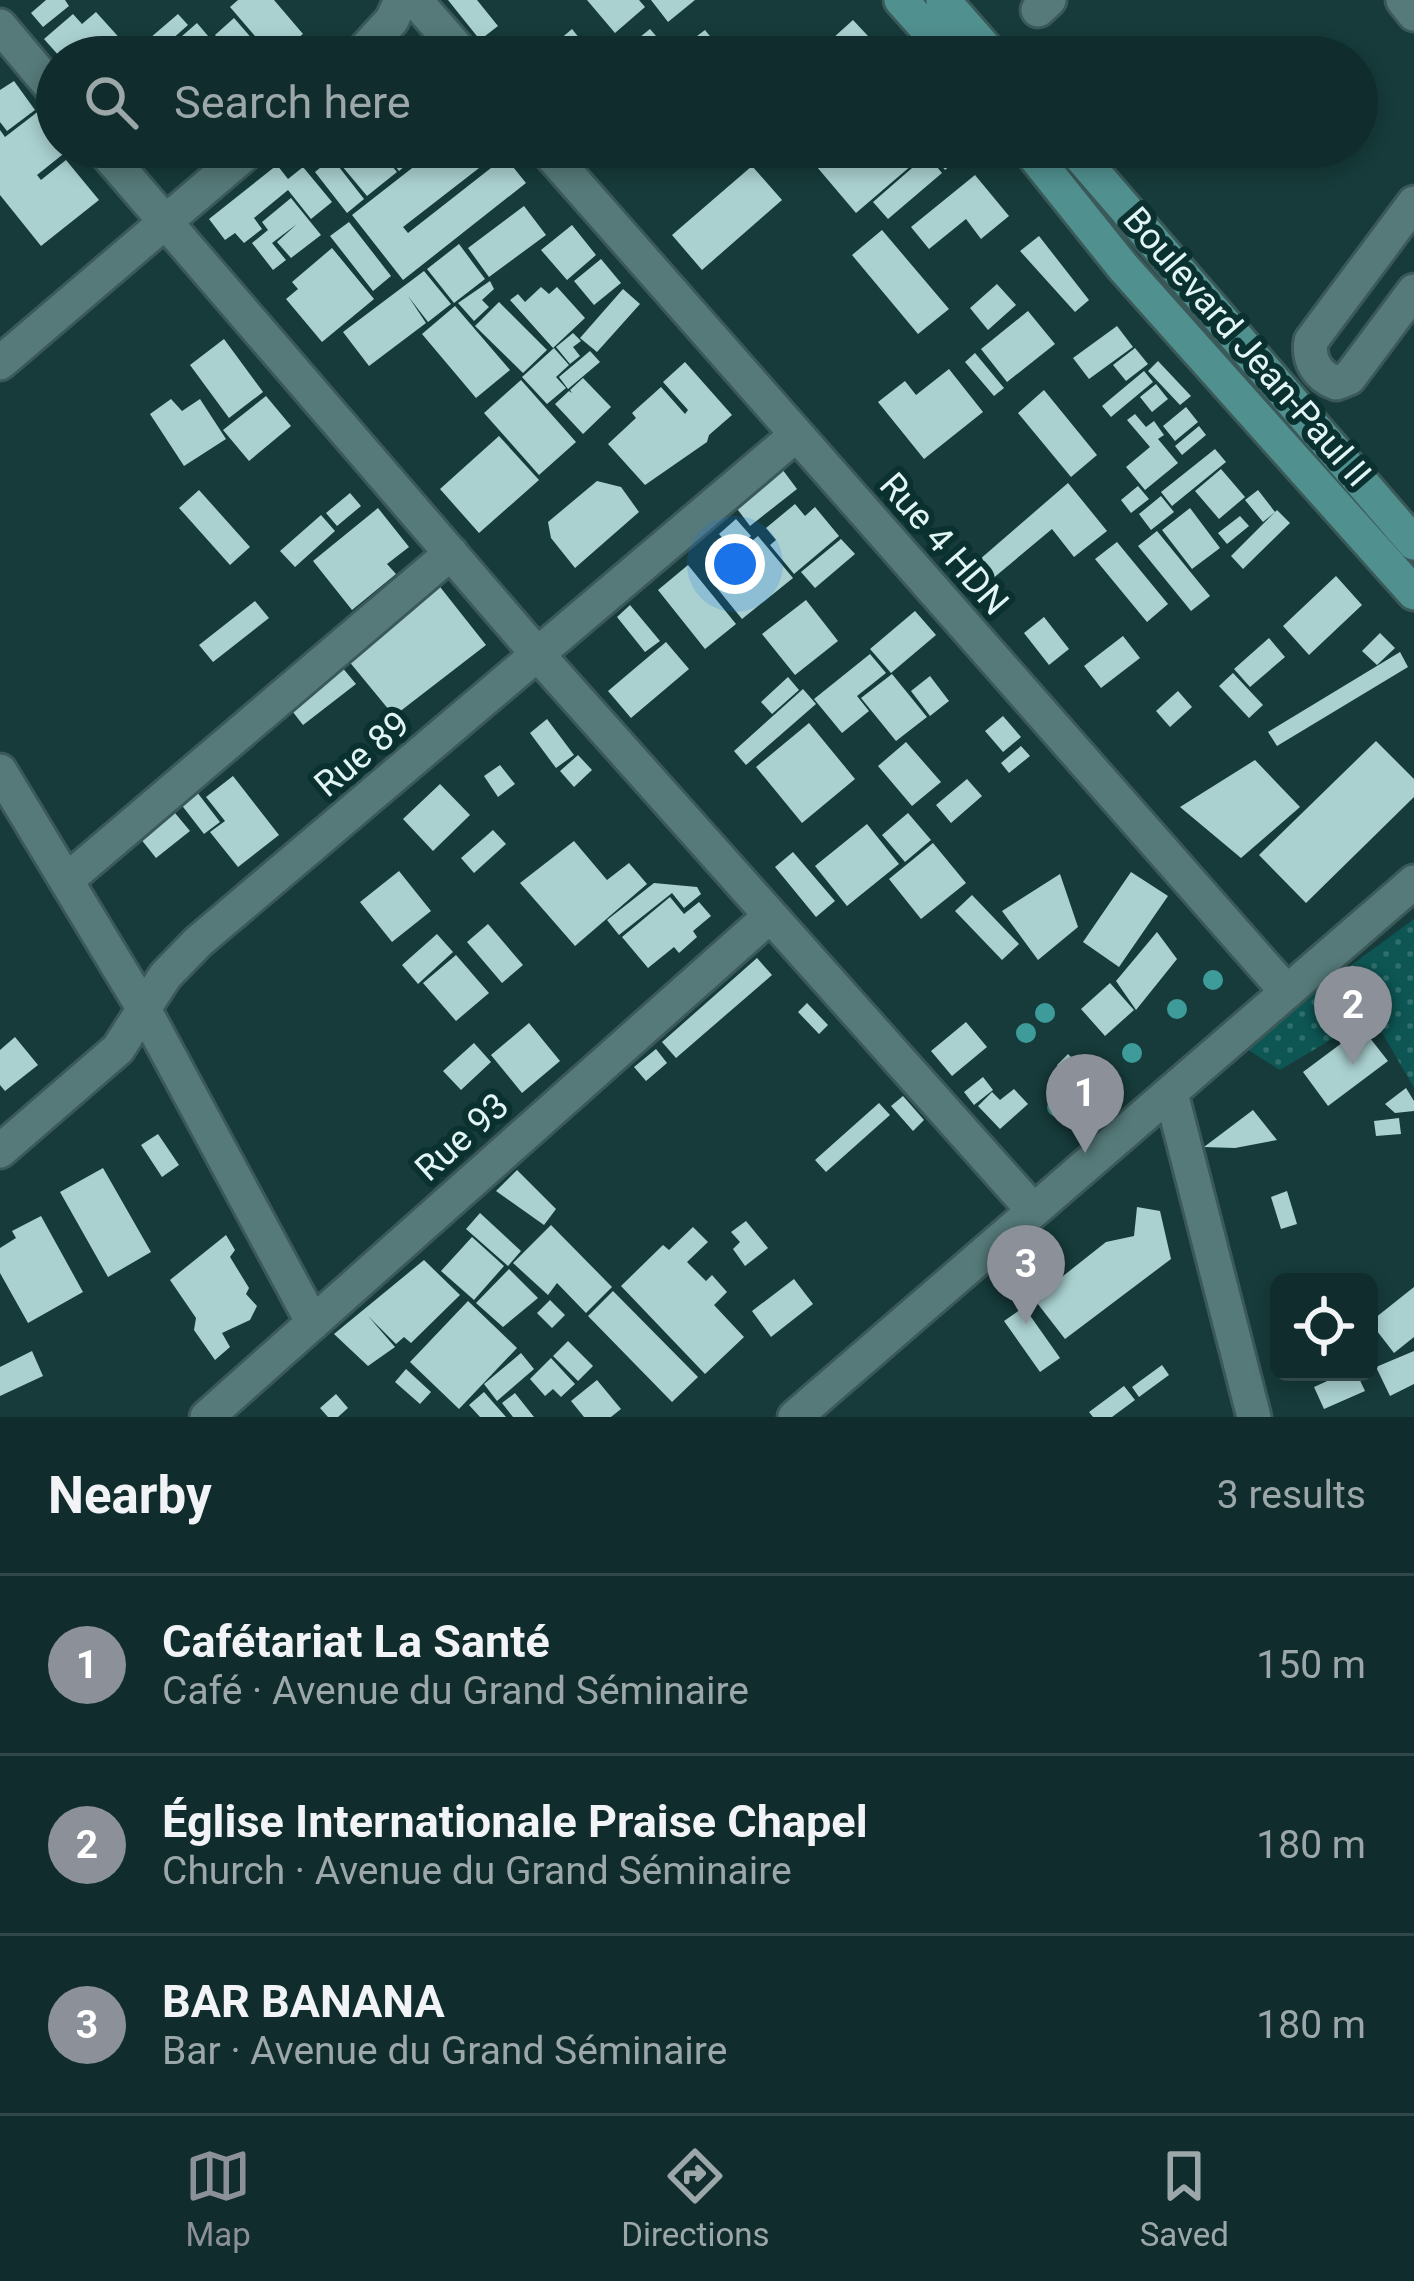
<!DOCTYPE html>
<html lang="en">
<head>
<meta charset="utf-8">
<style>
  :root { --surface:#102c2c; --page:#193434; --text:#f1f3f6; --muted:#9ca7a9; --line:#304848; --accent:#8c9099 }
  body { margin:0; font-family:Roboto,sans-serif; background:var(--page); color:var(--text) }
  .controls { position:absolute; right:36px; bottom:36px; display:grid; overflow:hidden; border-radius:18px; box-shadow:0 6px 18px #0003 }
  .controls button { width:108px; height:108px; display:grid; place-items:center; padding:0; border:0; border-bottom:3px solid var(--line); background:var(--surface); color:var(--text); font:60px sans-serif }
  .you { position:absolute; left:735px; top:564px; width:42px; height:42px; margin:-30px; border:9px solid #fff; border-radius:50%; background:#1a73e8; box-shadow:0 0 0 18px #1a73e833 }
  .badge { display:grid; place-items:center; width:78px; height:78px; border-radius:50%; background:var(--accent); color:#fff; font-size:39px; font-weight:700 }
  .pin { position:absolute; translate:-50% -99px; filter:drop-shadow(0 3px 6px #0008) }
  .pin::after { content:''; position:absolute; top:63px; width:42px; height:36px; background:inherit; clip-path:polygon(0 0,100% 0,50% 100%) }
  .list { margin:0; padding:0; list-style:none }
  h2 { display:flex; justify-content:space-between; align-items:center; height:156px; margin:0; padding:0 48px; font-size:51px }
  h2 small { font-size:39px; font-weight:400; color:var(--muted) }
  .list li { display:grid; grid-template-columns:78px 1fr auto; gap:36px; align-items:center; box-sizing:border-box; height:180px; padding:0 48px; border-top:3px solid var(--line) }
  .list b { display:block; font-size:45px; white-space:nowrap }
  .list p { margin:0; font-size:39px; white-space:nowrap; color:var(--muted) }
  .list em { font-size:39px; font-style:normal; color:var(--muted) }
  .icon { flex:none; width:66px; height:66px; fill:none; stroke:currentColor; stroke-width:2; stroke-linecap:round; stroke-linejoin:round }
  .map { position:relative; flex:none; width:1414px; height:1417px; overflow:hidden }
  .search { position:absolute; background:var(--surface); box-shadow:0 6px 18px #0003; left:36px; right:36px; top:36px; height:132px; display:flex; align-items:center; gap:30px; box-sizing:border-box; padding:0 42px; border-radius:66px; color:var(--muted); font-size:45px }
  .sheet { height:696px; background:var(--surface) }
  nav { display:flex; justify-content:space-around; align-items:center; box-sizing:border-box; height:168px; border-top:3px solid var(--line); background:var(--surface); font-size:33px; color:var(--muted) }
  nav a { display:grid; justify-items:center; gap:6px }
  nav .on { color:var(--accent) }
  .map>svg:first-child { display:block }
  .grass { fill:url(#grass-dots) }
  .building { fill:#aad1d0 }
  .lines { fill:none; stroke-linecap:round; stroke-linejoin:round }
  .minor-casing { stroke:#3a5958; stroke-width:39 }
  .secondary-casing { stroke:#3a5958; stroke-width:39 }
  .minor { stroke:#557a79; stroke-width:33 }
  .secondary { stroke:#50908f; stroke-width:33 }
  .tree { fill:#3d9b99 }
  .labels { text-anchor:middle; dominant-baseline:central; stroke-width:12; stroke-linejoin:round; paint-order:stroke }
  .street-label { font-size:36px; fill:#e1f5f4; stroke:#0a3130 }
</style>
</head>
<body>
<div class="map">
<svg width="1414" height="1417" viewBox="0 0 1414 1417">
  <defs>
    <pattern id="grass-dots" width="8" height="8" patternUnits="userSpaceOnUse" patternTransform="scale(3)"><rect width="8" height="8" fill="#0d5654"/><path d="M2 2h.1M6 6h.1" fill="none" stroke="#306f6d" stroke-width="1.8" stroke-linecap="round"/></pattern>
  </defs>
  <rect width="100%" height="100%" fill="#163b3a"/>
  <path class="grass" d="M 1414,919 L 1414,1088 L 1372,1015 L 1280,1070 L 1242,1046 Z"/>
  <path class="building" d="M 46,0 L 65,0 L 69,6 L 43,27 L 31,13 Z
    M 238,0 L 274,0 L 303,34 L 273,57 L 230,7 Z
    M 448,0 L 477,0 L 498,26 L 480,40 Z
    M 587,0 L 639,0 L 645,7 L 615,33 Z
    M 651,0 L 695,0 L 668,22 Z
    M 96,12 L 134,54 L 130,57 L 60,57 L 44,39 L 73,14 L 82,24 Z
    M 178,14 L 188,25 L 160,50 L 150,38 Z
    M 234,18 L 268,57 L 234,57 L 215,35 Z
    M 853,20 L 883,52 L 878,57 L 812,57 Z
    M 197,23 L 226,57 L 136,57 L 149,46 L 158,57 Z
    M 572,29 L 592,54 L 539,57 Z
    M 650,29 L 662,43 L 646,57 L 615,57 Z
    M 705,30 L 722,51 L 714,57 L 708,57 L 693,39 Z
    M 14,81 L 35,110 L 7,131 L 0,122 L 0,90 Z
    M 40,110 L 57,131 L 57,147 L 72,147 L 37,175 L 41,180 L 66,160 L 99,200 L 41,246 L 0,195 L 0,130 L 5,137 Z
    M 326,147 L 376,147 L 397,172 L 367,196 Z
    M 380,147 L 428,147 L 399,171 Z
    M 439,147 L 498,147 L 501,151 L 403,227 L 408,233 L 505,157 L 526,183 L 403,280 L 352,215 Z
    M 800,147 L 921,147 L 926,153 L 856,213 Z
    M 925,147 L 965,147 L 968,151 L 945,170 Z
    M 927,155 L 942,173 L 888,219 L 873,202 Z
    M 332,158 L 364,199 L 347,213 L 315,172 Z
    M 277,165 L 288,179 L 303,167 L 332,202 L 311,219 L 288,190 L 254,218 L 262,229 L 244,243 L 235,233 L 225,240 L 209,219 Z
    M 752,166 L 782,200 L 702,270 L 672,235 Z
    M 975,175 L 1009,216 L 981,239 L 966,219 L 929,249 L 911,227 Z
    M 291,198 L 321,235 L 291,258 L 277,242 L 297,224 L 272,243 L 286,260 L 273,270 L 252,243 L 268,230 L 262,222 Z
    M 524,206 L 546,235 L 489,277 L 468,248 Z
    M 349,222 L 391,276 L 373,291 L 330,236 Z
    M 572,225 L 596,255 L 567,280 L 541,250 Z
    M 882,230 L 949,309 L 918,334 L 852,255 Z
    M 1039,236 L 1089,300 L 1075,312 L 1020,251 Z
    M 459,244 L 485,279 L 454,303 L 427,269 Z
    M 332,248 L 374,299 L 322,342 L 286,299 L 298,289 L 292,282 Z
    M 601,259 L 621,283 L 594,305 L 574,281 Z
    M 424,271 L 451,304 L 428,322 L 408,296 L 426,323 L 369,366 L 343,332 Z
    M 490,281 L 494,289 L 482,300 L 489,307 L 474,321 L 458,303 Z
    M 997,284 L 1016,305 L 988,330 L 970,308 Z
    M 541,287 L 549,294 L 557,287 L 585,318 L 553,348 L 510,300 L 518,294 L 525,302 Z
    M 623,289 L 640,304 L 597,352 L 580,338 Z
    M 499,302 L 547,350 L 523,373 L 475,326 Z
    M 455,306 L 510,370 L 476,398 L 422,334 Z
    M 1028,311 L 1055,344 L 1007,382 L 981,349 Z
    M 1117,326 L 1133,347 L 1089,379 L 1073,358 Z
    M 573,333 L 581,341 L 573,347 L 580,356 L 570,364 L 556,347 Z
    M 224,339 L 263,392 L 229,418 L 190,365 Z
    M 554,348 L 569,365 L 556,377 L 566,388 L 547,404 L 522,377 Z
    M 1135,348 L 1148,364 L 1126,381 L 1113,365 Z
    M 590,351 L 600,362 L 568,389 L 559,377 Z
    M 975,353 L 1004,388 L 994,396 L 965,362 Z
    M 1158,361 L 1191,396 L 1180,405 L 1148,371 Z
    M 685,362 L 732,415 L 709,435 L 707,442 L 645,485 L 608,444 L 636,418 L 632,413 L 661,387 L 685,414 L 688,410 L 663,382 Z
    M 949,369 L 983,412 L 924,459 L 878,402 L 905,381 L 916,395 Z
    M 1144,371 L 1153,382 L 1111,417 L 1102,406 Z
    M 583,378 L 611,407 L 583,434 L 555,404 L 569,391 L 572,393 L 570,390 Z
    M 521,380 L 576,442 L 539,475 L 484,413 Z
    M 1156,384 L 1168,399 L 1152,412 L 1140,397 Z
    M 1044,390 L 1097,455 L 1071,477 L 1018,413 Z
    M 266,396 L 291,426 L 249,461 L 223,430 Z
    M 171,399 L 182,411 L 200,399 L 226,439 L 184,466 L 150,414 Z
    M 1186,407 L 1198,422 L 1175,441 L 1163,426 Z
    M 1135,414 L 1146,427 L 1154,421 L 1164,435 L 1158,439 L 1178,463 L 1145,490 L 1126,467 L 1150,447 L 1127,420 Z
    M 1199,426 L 1206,435 L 1182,455 L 1175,446 Z
    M 499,436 L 539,480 L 479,533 L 440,489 Z
    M 1215,449 L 1226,462 L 1172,506 L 1161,492 Z
    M 782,469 L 797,489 L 750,526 L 735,506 Z
    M 1221,469 L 1245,497 L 1219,519 L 1195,491 Z
    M 597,481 L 621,487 L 639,512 L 575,568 L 551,538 L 548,522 Z
    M 1068,483 L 1107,531 L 1074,557 L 1052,529 L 979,590 L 964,573 Z
    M 1138,486 L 1149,499 L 1131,513 L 1121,500 Z
    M 199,490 L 250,547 L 230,565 L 179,508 Z
    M 1258,490 L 1275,512 L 1263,522 L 1245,500 Z
    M 350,493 L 361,506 L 337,526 L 326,513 Z
    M 1161,496 L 1174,512 L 1151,530 L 1139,514 Z
    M 795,504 L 805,516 L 815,507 L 839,536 L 794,574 L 770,545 L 776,540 L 766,528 Z
    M 378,508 L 409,547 L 387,564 L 396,574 L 352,610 L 313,561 Z
    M 1190,508 L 1220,548 L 1192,569 L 1162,530 Z
    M 1277,510 L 1290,523 L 1243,569 L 1231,556 Z
    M 321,515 L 335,531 L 295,567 L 280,551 Z
    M 1240,516 L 1249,526 L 1227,544 L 1218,533 Z
    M 736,519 L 751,536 L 734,551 L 719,534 Z
    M 1157,531 L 1210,596 L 1191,611 L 1138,546 Z
    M 758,536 L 793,578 L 742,619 L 708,577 Z
    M 841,539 L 855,554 L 815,588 L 801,572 Z
    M 1117,542 L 1168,604 L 1147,622 L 1095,559 Z
    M 688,565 L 736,624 L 705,649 L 658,590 Z
    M 1336,576 L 1362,605 L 1309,655 L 1283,626 Z
    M 433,578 L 486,645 L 394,716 L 343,654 Z
    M 806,600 L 838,641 L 795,675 L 762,634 Z
    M 255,601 L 269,618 L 213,662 L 199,645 Z
    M 630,605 L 660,641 L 645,652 L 617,617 Z
    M 915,611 L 936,635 L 891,673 L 870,649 Z
    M 1044,617 L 1069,649 L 1049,665 L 1024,633 Z
    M 1380,633 L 1395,648 L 1377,665 L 1362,651 Z
    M 1123,636 L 1140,658 L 1101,688 L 1084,666 Z
    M 1269,638 L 1285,657 L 1250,687 L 1234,669 Z
    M 666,642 L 689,669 L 631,718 L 608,691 Z
    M 1400,652 L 1408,667 L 1277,746 L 1268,732 Z
    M 870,654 L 886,673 L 857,696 L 869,711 L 842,733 L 814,699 Z
    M 341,666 L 356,684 L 303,725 L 289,707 Z
    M 1233,673 L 1263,705 L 1249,718 L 1219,686 Z
    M 892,674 L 927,717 L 896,741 L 861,698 Z
    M 930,676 L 949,701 L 930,716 L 911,691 Z
    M 788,677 L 799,690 L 772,714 L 761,702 Z
    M 803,689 L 816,704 L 746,765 L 734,751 Z
    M 1178,691 L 1192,707 L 1170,727 L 1156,711 Z
    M 1003,716 L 1021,737 L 1003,752 L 985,731 Z
    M 547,719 L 574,755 L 556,768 L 530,733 Z
    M 809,723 L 855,779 L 802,823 L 756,767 Z
    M 1376,741 L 1414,779 L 1414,797 L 1306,903 L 1259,855 Z
    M 906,742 L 941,782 L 912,806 L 878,766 Z
    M 1021,746 L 1030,756 L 1009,773 L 1001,763 Z
    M 578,755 L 592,770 L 574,787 L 560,771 Z
    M 1255,760 L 1300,807 L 1241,858 L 1180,807 Z
    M 500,765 L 515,784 L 498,797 L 484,776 Z
    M 233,776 L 279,835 L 238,867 L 210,832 L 225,821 L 206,797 Z
    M 967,779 L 982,796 L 951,823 L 936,805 Z
    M 440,784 L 470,815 L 433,851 L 403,819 Z
    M 193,787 L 220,822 L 204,834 L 177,799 Z
    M 170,807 L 190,831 L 156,858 L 136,833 Z
    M 908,813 L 931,840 L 905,862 L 882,835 Z
    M 867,824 L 899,864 L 847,906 L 815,866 Z
    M 493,830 L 506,844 L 474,873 L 461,858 Z
    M 574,841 L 607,880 L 629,863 L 647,884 L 575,946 L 520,883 Z
    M 933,843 L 966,883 L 921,919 L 889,879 Z
    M 793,852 L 835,901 L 816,917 L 775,867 Z
    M 399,871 L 431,911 L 392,942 L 360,902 Z
    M 1131,872 L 1168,896 L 1119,967 L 1083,942 Z
    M 1060,874 L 1078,927 L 1038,960 L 1002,911 Z
    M 654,883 L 697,887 L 701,894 L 684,908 L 672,893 L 619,935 L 607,920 Z
    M 972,895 L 1019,944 L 1002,960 L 955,911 Z
    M 670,897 L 684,914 L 699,902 L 711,916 L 693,931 L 697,937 L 679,953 L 674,947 L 648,968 L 622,937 Z
    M 488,924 L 523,965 L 502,983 L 467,942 Z
    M 1157,932 L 1177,959 L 1136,1010 L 1116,981 Z
    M 437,934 L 453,952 L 418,984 L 402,965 Z
    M 456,955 L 489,993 L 456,1021 L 423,983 Z
    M 757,958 L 772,975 L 676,1058 L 662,1042 Z
    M 1110,983 L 1134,1010 L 1105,1036 L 1081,1009 Z
    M 807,1003 L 828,1025 L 819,1034 L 798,1012 Z
    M 966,1022 L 987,1047 L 952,1076 L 931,1051 Z
    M 529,1023 L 560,1061 L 522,1093 L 491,1055 Z
    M 1362,1028 L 1388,1061 L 1328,1106 L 1303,1072 Z
    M 15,1037 L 38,1065 L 5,1091 L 0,1085 L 0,1050 Z
    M 474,1043 L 491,1062 L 461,1090 L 443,1071 Z
    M 656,1049 L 667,1063 L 646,1081 L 634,1067 Z
    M 1068,1054 L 1099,1085 L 1088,1096 L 1057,1065 Z
    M 983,1077 L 993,1090 L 974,1105 L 964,1092 Z
    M 1406,1088 L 1414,1101 L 1414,1111 L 1395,1113 L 1385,1104 Z
    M 1014,1089 L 1028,1104 L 1000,1129 L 978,1106 L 992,1092 L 1000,1100 Z
    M 903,1096 L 924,1120 L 913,1131 L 891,1106 Z
    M 879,1103 L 890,1115 L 826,1172 L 815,1160 Z
    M 1253,1110 L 1277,1140 L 1235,1148 L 1204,1147 Z
    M 1399,1118 L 1401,1134 L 1376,1136 L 1374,1121 Z
    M 158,1134 L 179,1165 L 162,1177 L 141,1145 Z
    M 103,1168 L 151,1252 L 108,1277 L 60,1192 Z
    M 517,1170 L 556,1209 L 544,1225 L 496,1191 Z
    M 1287,1191 L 1297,1224 L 1281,1229 L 1271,1197 Z
    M 1137,1207 L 1160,1211 L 1171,1259 L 1065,1339 L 1034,1299 L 1106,1242 L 1134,1236 Z
    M 480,1213 L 521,1251 L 508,1266 L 466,1229 Z
    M 41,1216 L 83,1292 L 28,1323 L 0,1273 L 0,1248 L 16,1238 L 12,1231 Z
    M 746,1221 L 768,1248 L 745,1266 L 733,1249 L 740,1242 L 731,1232 Z
    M 551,1225 L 612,1287 L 586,1313 L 557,1283 L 548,1295 L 513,1263 Z
    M 693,1227 L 708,1242 L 687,1262 L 706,1281 L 712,1275 L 727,1292 L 714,1305 L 744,1337 L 705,1374 L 621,1286 L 663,1245 L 669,1250 Z
    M 226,1235 L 235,1250 L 230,1257 L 249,1288 L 246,1294 L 257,1306 L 250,1320 L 222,1333 L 230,1347 L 215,1360 L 194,1330 L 196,1318 L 170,1280 Z
    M 472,1237 L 504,1266 L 474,1300 L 441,1271 Z
    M 424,1260 L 460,1295 L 411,1343 L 404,1337 L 396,1344 L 368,1316 L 395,1347 L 368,1366 L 334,1334 Z
    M 509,1269 L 538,1298 L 503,1327 L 476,1303 Z
    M 794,1279 L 813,1304 L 771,1337 L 752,1311 Z
    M 1414,1287 L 1414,1337 L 1394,1353 L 1370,1322 Z
    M 613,1291 L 698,1377 L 672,1402 L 588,1316 Z
    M 550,1300 L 565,1315 L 552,1328 L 537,1313 Z
    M 468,1301 L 517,1348 L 459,1409 L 410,1362 Z
    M 1024,1307 L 1060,1358 L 1040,1372 L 1004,1321 Z
    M 568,1341 L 593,1366 L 578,1381 L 553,1356 Z
    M 32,1351 L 43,1376 L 0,1396 L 0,1367 Z
    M 1414,1351 L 1414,1384 L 1390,1396 L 1376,1367 Z
    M 521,1353 L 534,1369 L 497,1401 L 484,1384 Z
    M 551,1358 L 575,1384 L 561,1397 L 553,1389 L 545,1396 L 530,1379 Z
    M 1162,1365 L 1169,1375 L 1139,1397 L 1132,1387 Z
    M 406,1369 L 431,1392 L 420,1404 L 395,1382 Z
    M 1347,1372 L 1356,1372 L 1365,1391 L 1324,1409 L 1314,1387 Z
    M 597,1380 L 621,1409 L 611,1417 L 584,1417 L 571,1401 Z
    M 1124,1386 L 1135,1400 L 1112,1417 L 1093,1417 L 1089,1412 Z
    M 484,1392 L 506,1417 L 480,1417 L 469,1405 Z
    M 515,1393 L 534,1417 L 513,1417 L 502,1403 Z
    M 336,1394 L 348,1408 L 338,1417 L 328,1417 L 320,1408 Z"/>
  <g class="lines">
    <g class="minor-casing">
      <path id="minor" d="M 415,0 L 465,57
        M 1403,0 L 1414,14
        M 1038,10 L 1049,0
        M 0,26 L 57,94
        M 358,57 L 392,20 L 401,0
        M 101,147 L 539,656 L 1033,1210
        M 544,147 L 1287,992
        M 1414,203 L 1311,341 C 1308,360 1317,376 1336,383 L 1349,378 L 1414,291
        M 0,363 L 253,147
        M 0,771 L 145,1011 L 313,1323
        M 67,880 L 451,553
        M 1171,1093 L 1254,1417
        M 0,1151 L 118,1049 L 165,976 L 198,942 L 796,435
        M 207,1417 L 770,916
        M 795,1417 L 1414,882"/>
    </g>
    <g class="secondary-casing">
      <path id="secondary" d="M 901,0 L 952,57
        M 943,0 L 993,57
        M 1027,147 L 1123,267 L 1414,593
        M 1072,147 L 1414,543"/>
    </g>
    <use href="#minor" class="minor"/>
    <use href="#secondary" class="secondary"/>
  </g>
  <g class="tree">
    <circle cx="1213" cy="980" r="10"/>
    <circle cx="1177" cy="1009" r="10"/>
    <circle cx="1045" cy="1013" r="10"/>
    <circle cx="1026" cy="1033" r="10"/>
    <circle cx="1132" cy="1053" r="10"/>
    <circle cx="1057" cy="1107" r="10"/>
  </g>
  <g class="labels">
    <g class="street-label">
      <text transform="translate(1247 347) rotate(49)">Boulevard Jean-Paul II</text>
      <text transform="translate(944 544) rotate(49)">Rue 4 HDN</text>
      <text transform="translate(362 754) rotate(-40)">Rue 89</text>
      <text transform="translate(462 1137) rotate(-42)">Rue 93</text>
    </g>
  </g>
</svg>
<div class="controls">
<button><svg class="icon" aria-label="locate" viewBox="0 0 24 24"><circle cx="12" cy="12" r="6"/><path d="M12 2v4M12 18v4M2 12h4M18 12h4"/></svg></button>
</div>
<div class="you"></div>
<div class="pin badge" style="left:1085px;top:1153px">1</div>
<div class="pin badge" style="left:1353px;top:1065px">2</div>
<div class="pin badge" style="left:1026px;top:1324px">3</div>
<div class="search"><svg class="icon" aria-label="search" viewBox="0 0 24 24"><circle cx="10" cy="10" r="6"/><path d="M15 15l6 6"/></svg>Search here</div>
</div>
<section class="sheet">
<h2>Nearby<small>3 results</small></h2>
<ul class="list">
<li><span class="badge">1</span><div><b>Cafétariat La Santé</b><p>Café · Avenue du Grand Séminaire</p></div><em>150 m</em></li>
<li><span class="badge">2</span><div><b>Église Internationale Praise Chapel</b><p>Church · Avenue du Grand Séminaire</p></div><em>180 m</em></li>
<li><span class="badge">3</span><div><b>BAR BANANA</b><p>Bar · Avenue du Grand Séminaire</p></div><em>180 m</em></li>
</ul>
</section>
<nav>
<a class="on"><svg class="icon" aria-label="map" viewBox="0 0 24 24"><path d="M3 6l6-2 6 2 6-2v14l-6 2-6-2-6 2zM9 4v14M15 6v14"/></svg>Map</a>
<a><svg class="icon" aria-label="directions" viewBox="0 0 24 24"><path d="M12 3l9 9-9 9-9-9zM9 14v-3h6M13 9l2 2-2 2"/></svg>Directions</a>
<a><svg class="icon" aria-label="saved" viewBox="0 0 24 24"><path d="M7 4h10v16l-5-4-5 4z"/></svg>Saved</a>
</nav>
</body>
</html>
